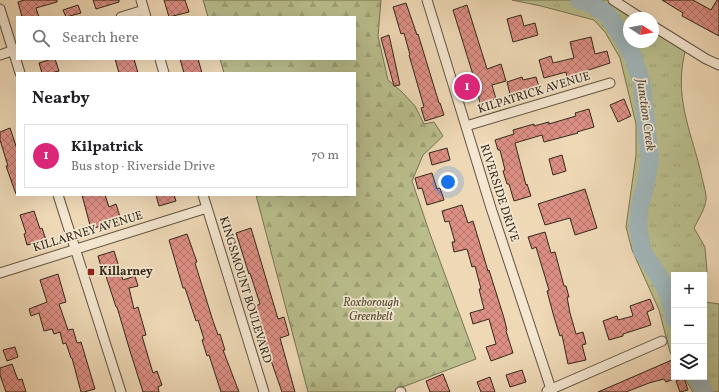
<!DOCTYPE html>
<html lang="en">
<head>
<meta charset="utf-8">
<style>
  :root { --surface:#fff; --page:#f6f6f6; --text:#202124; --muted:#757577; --line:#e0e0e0; --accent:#db2777 }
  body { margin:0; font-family:Vollkorn,serif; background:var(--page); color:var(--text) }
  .controls { position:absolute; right:12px; bottom:12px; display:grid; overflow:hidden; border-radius:0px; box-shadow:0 4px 16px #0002 }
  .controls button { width:36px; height:36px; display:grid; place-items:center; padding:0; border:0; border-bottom:1px solid var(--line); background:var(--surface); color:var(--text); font:20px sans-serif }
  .compass { position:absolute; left:623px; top:12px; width:36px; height:36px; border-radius:50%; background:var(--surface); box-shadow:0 4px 16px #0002; rotate:101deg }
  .you { position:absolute; left:448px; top:182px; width:14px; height:14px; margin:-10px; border:3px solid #fff; border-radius:50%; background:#1a73e8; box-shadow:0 0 0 6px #1a73e833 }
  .badge { display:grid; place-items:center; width:26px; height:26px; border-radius:50%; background:var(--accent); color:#fff; font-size:13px; font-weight:700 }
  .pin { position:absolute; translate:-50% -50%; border:2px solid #fff; box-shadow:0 1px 4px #0006 }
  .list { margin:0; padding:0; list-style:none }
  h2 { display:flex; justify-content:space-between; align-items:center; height:52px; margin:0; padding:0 16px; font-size:17px }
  h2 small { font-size:13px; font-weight:400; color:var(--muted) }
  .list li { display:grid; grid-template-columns:26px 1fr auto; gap:12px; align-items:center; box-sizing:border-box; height:64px; margin:0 8px 8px; padding:0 8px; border:1px solid var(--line); border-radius:0px }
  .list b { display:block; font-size:15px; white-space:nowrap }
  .list p { margin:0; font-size:13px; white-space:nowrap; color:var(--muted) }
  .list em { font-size:13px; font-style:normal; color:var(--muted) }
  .icon { flex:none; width:22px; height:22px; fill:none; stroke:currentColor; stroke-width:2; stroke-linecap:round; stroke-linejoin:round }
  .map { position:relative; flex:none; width:719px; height:392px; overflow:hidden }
  .search { position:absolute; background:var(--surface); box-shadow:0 4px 16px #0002; left:16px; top:16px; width:340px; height:44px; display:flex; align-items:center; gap:10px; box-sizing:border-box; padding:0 14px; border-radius:0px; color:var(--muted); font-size:15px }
  .panel { position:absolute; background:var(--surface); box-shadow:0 4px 16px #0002; left:16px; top:72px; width:340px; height:124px; border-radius:0px }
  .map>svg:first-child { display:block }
  .forest { fill:url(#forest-firs); stroke:#767354 }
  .park { fill:url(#park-tufts); stroke:#767354 }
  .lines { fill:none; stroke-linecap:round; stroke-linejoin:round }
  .river { stroke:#a0b6ba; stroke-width:18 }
  .building { fill:url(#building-cross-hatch); stroke:#32281b }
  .minor-casing { stroke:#615442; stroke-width:11 }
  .minor { stroke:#f4e6d0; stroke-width:9 }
  .poi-dot { fill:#8f2418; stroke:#f4e6d0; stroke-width:1.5 }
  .labels { text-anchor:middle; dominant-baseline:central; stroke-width:3.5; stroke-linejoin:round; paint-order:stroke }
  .street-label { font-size:12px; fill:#32281b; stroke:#f4e6d0 }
  .poi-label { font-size:12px; font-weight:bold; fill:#32281b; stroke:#f4e6d0; text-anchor:start }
  .park-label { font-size:12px; font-style:italic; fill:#544e38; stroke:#f4e6d0 }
  .water-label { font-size:13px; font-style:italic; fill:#4e4c43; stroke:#f4e6d0 }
</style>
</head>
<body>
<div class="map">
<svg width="719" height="392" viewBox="0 0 719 392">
  <defs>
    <pattern id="forest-firs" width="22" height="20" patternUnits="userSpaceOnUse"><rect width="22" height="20" fill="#babe8d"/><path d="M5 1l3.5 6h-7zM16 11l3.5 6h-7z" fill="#a0a379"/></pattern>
    <pattern id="park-tufts" width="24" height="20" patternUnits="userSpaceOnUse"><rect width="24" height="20" fill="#babe8d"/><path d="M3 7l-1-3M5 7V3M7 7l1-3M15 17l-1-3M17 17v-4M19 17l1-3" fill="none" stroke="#a0a379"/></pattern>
    <pattern id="building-cross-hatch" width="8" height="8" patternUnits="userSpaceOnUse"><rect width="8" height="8" fill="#dd8f84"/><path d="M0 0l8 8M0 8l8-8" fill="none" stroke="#b4756b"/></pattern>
  </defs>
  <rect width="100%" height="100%" fill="#eed8b6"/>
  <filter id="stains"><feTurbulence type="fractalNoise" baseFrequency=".005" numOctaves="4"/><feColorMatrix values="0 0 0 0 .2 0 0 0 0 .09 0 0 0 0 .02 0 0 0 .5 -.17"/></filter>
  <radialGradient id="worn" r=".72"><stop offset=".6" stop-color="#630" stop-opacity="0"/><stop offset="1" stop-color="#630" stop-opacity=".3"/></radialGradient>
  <path class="forest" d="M 203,0 L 381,0 L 378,36 L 388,80 L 402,92 L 415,106 L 424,124 L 434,122 L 443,136 L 423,155 L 412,181 L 430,234 L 476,359 L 400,388 L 396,392 L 308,392 L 256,195 L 355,195 L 355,73 L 224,73 L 220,59 L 355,59 L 355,17 L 208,17 Z"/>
  <path class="park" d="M 512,0 L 611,0 L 639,18 L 629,18 L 629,42 L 653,42 L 653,27 L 686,48 C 673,95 690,128 701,173 C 702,180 707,194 706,200 C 705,209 698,220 694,228 L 705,247 L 707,272 L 704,282 L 704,275 L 674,275 L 674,359 L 670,352 L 659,310 L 632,250 L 626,227 L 636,155 L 636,124 L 620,58 L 605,32 L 594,20 L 541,6 Z
    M 704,296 L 706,302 L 719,304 L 719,392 L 693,392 L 684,377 L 704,377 Z"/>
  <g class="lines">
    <path class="river" d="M 579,0 L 591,4 L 607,14 L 624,40 L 633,57 L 642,84 L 650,159 L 645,188 L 640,205 L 638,225 L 642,251 L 660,278 L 669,296 L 674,319
      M 697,377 L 704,392"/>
  </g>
  <path class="building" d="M 24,0 L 57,0 L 57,2 L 36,8 L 39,17 L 22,17 L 18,2 Z
    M 93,0 L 119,0 L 119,2 L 96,9 Z
    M 164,0 L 185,0 L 189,12 L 169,17 Z
    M 662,0 L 693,0 L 711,10 L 717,0 L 719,0 L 719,36 L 682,16 L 683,13 Z
    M 406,3 L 417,35 L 418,34 L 439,103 L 440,103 L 444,115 L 425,121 L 421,108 L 424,107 L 409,55 L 410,55 L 404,33 L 401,34 L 393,7 Z
    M 78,5 L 81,13 L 66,17 L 63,10 Z
    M 467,5 L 487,69 L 501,64 L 506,81 L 492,85 L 496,99 L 480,103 L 477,91 L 478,91 L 453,10 Z
    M 521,15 L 524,26 L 535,23 L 538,35 L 513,42 L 507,19 Z
    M 389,35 L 400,85 L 394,86 L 381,38 Z
    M 591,37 L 595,54 L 607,51 L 610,63 L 567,77 L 566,72 L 544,78 L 539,60 L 551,56 L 553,63 L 574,58 L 570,42 Z
    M 52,59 L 55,59 L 59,71 L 51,73 L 42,73 L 39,63 Z
    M 115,59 L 134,59 L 138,73 L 119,73 Z
    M 180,59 L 198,59 L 202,73 L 184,73 Z
    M 522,77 L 523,80 L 536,77 L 539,87 L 510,94 L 507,82 Z
    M 624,99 L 631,116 L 618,122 L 610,105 Z
    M 589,109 L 594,127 L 577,132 L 578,133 L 544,142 L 542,135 L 515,143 L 526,185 L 527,184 L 531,196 L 514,201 L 509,184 L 507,184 L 503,171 L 505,170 L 500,150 L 498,150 L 495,140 L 514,134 L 513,130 L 534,124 L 534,126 L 549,122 L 549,124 L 576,116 L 575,113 Z
    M 10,128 L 17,149 L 17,194 L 16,194 L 6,166 L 8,166 L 0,140 L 0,132 Z
    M 447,148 L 450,160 L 432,165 L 429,153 Z
    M 562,155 L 566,171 L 553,175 L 549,159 Z
    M 432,173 L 437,189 L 440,188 L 444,200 L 427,205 L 422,188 L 418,189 L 415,178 Z
    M 585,189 L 597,228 L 575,235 L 570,218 L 545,225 L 538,204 Z
    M 82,195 L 105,195 L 109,207 L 116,204 L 121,220 L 91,229 Z
    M 156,195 L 174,195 L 176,201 L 159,206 Z
    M 462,205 L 468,223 L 473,221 L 488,271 L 489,270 L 504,318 L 507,330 L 506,331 L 513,353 L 491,361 L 486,347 L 496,344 L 489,319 L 473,324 L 470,313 L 484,309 L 479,289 L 481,289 L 475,266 L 472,267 L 467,249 L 454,252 L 452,242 L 455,242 L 449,221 L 445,222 L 442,211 Z
    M 34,211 L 40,229 L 42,228 L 46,240 L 27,245 L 24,234 L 26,233 L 20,215 Z
    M 251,228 L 278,319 L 284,317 L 289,335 L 280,338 L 295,392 L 282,392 L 268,352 L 256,306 L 260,304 L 250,273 L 249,274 L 236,233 Z
    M 545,232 L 551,253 L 555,252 L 564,286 L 566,286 L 569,297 L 567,297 L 570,313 L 576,334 L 583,332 L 586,344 L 582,345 L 586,360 L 568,364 L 562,335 L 560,336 L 554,317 L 547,291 L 549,290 L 536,247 L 532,249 L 528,237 Z
    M 187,234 L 197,262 L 195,263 L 213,321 L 218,335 L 220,334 L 225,350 L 223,350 L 239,392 L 221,392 L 209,355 L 207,356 L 202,340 L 204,339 L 198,320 L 196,321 L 185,288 L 183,288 L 169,240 Z
    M 114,251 L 123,280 L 135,276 L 138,286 L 129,288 L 134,309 L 138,307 L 146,335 L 142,336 L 153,373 L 157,371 L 162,385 L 158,387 L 159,392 L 143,392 L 130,351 L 117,307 L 116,307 L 105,273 L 103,274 L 98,256 Z
    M 58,274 L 66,302 L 59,304 L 68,330 L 73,329 L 77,343 L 81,342 L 95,389 L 84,392 L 81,392 L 72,358 L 71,358 L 66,343 L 63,344 L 60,332 L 54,334 L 52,329 L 44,331 L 39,313 L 31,316 L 29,309 L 47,302 L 40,280 Z
    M 650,299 L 654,309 L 647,312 L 651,325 L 623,334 L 623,336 L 609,340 L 603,321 L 617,316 L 618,320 L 633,316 L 630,306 Z
    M 15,347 L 18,357 L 7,361 L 3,350 Z
    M 672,360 L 674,365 L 674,379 L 666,382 L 664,379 L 649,383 L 626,392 L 598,392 Z
    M 12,364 L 18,380 L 22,379 L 26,392 L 6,392 L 0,375 L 0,368 Z
    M 522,370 L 526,382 L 510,387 L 506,375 Z
    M 443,374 L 450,392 L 430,392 L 426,381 Z
    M 490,377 L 495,392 L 481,392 L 477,382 Z
    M 684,378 L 688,390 L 680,392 L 676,381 Z"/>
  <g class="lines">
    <g class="minor-casing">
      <path id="minor" d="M 141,0 L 146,17
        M 427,0 L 491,208 L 552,392
        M 613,0 L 641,18
        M 0,9 L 20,73
        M 121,17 L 144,10
        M 653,26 L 706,59 L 719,65
        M 0,55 L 17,49
        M 160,59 L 164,73
        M 466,126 L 610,83
        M 58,195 L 121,392
        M 203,195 L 264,392
        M 0,273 L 207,208
        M 547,391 L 662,341
        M 400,392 L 401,392"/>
    </g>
    <use href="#minor" class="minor"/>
  </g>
  <rect class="poi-dot" x="87" y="268" width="8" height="8" rx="2"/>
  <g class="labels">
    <g class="street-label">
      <text transform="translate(534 93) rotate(-17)">KILPATRICK AVENUE</text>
      <text transform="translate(499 193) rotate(72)">RIVERSIDE DRIVE</text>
      <text transform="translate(88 232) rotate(-17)">KILLARNEY AVENUE</text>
      <text transform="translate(245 290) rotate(73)">KINGSMOUNT BOULEVARD</text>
    </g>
    <g class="poi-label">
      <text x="99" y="272">Killarney</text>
    </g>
    <g class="park-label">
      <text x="371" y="303">Roxborough<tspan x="371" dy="14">Greenbelt</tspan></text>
    </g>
    <g class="water-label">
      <text transform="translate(645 115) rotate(82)">Junction Creek</text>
    </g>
  </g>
  <rect width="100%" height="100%" filter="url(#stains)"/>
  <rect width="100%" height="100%" fill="url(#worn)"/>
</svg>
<div class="controls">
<button>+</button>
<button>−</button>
<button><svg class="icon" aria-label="layers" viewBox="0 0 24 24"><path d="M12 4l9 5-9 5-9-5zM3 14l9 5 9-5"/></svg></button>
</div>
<svg class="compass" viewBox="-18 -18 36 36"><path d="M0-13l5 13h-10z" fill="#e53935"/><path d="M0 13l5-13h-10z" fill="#757577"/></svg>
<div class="you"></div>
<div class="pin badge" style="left:467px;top:87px">1</div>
<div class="search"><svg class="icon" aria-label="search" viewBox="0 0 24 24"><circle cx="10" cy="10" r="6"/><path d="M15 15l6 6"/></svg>Search here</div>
<section class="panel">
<h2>Nearby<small></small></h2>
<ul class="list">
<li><span class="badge">1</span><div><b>Kilpatrick</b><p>Bus stop · Riverside Drive</p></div><em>70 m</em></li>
</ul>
</section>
</div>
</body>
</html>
